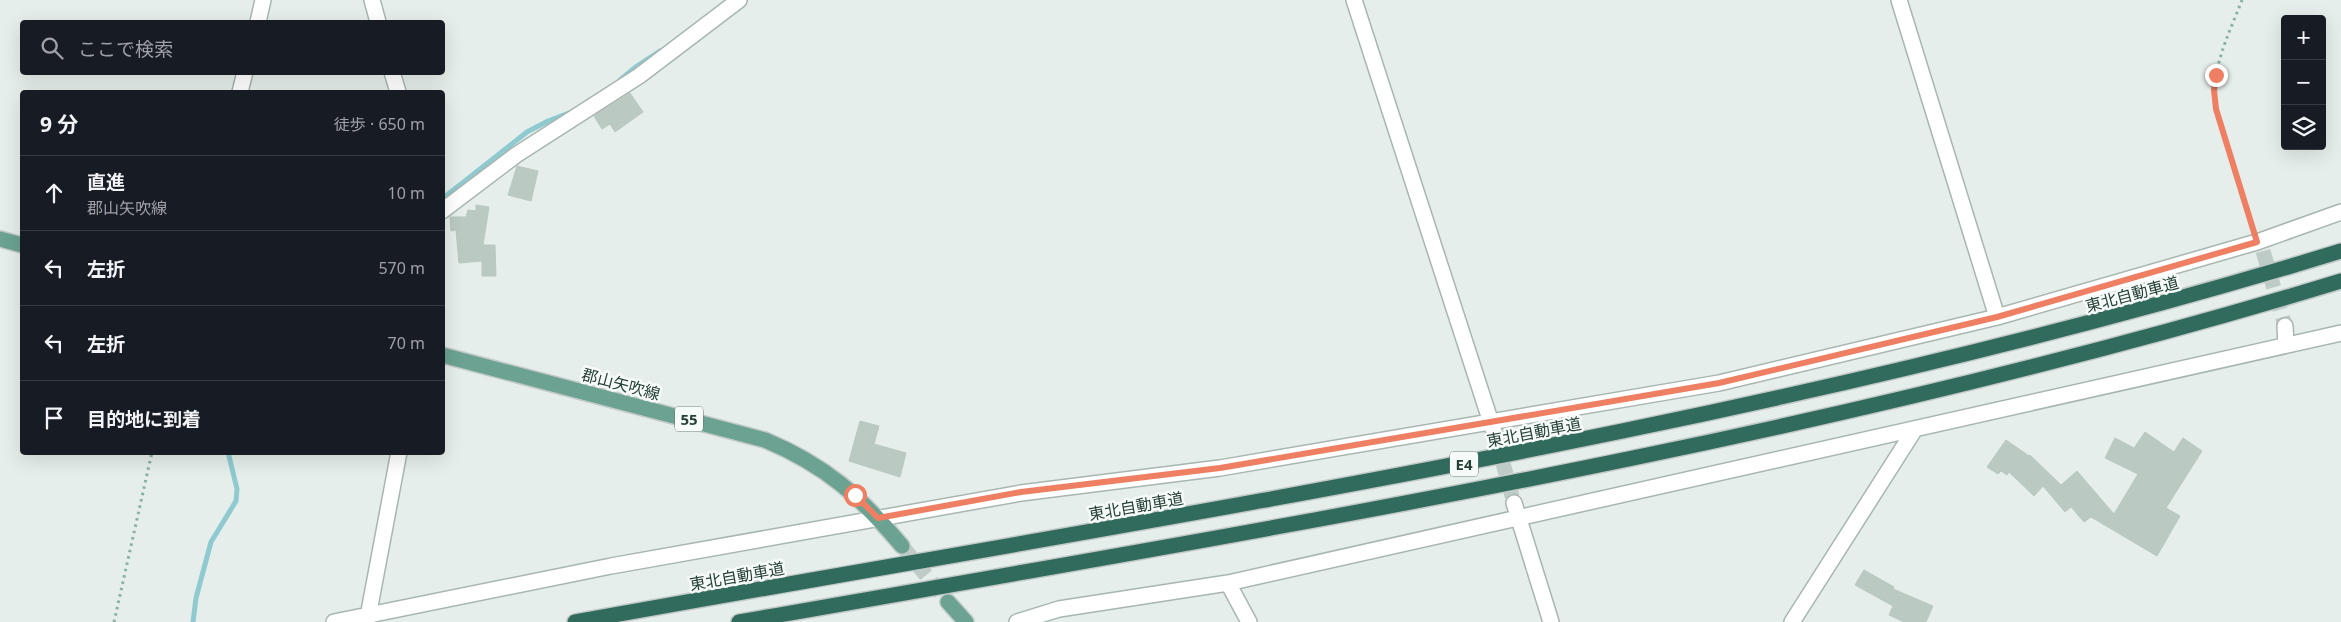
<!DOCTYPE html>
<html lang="ja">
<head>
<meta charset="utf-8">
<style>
  :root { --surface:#171b24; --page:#242831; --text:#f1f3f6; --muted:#9ea1a6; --line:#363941 }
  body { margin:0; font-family:"Noto Sans","Noto Sans JP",sans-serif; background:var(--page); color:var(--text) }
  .controls { position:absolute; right:15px; top:15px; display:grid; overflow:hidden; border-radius:5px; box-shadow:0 5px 20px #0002 }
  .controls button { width:45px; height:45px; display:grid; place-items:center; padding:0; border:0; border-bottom:1px solid var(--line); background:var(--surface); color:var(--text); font:25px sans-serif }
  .stop { position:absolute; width:15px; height:15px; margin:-11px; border:4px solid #ee7f63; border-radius:50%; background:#fff }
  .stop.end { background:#ee7f63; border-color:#fff; box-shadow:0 1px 5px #0008 }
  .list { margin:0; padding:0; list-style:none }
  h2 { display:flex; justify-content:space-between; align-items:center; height:65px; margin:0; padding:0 20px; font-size:21px }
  h2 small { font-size:16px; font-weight:400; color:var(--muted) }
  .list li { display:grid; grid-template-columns:32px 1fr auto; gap:15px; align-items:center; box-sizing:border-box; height:75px; padding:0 20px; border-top:1px solid var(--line) }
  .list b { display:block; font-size:19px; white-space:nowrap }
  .list p { margin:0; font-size:16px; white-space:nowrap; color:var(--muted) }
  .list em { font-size:16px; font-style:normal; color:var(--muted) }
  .icon { flex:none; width:28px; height:28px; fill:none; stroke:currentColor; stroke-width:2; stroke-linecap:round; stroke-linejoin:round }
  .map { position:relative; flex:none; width:2341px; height:622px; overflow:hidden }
  .search { position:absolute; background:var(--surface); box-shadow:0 5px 20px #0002; left:20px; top:20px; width:425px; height:55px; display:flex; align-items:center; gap:12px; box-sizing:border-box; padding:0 18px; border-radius:5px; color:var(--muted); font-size:19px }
  .panel { position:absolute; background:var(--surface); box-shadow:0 5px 20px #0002; left:20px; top:90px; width:425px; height:365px; border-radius:5px }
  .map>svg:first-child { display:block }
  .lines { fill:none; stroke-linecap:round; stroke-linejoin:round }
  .stream { stroke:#8fcad1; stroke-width:5 }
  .building { fill:#bbc9c3; stroke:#b8c8c0 }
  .minor-tunnel { stroke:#bfcbc6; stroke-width:15; stroke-dasharray:15 8; stroke-linecap:butt }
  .primary-tunnel { stroke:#bfcbc6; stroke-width:15; stroke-dasharray:15 8; stroke-linecap:butt }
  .minor-casing { stroke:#a8b6b1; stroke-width:18 }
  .tertiary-casing { stroke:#a8b6b1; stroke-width:18 }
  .primary-casing { stroke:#c2cac7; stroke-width:18 }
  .motorway-casing { stroke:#c2cac7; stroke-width:18 }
  .path { stroke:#87b1a1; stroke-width:3; stroke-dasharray:2.5 4; stroke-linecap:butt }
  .minor { stroke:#fff; stroke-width:15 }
  .tertiary { stroke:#fff; stroke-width:15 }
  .primary { stroke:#6ba291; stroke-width:15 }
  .motorway { stroke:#316b5d; stroke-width:15 }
  .route { stroke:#ee7f63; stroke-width:6 }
  .labels { text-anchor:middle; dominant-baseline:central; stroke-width:5; stroke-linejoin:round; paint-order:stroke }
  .shield { fill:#f6faf8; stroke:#647871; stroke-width:1 }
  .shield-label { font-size:15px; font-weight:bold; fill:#254037 }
  .street-label { font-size:16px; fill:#254037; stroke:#f6faf8 }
</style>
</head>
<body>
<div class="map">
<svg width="2341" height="622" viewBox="0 0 2341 622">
  <rect width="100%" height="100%" fill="#e5eeea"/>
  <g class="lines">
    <path class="stream" d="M 620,80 L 637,66 L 660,51
      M 442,199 L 527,132 L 548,121 L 574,111
      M 193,622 L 196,598 L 211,542 L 236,501 L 237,489 L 228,452"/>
  </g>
  <path class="building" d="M 630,93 L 643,112 L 615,132 L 610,124 L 602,129 L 594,116 Z
    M 517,166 L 538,171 L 531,201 L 508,195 Z
    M 476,205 L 489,207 L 483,245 L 495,245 L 496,276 L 482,276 L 482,261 L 459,263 L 456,230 L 451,231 L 450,217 L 466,217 L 468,210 L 476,211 Z
    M 860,421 L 879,426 L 874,444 L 906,453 L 900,477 L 849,461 Z
    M 2145,432 L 2174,452 L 2183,438 L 2202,451 L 2166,508 L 2180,516 L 2157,556 L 2091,517 L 2084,522 L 2071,507 L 2065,512 L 2043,486 L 2034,496 L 2009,472 L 2007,475 L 2001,471 L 1998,474 L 1987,467 L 2006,440 L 2029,456 L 2030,455 L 2061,485 L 2077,471 L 2114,514 L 2138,474 L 2105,458 L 2115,438 L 2134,448 Z
    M 1864,570 L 1894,587 L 1893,589 L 1933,606 L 1926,622 L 1904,622 L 1889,615 L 1893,606 L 1855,585 Z"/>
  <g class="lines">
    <path class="minor-tunnel" d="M 2263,251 L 2285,326
      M 1496,438 L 1514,503"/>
    <path class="primary-tunnel" d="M 902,546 L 948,602"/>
    <g class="minor-casing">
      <path id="minor" d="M 1354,0 L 1496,438
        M 1899,0 L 1997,317
        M 258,22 L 263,0
        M 240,92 L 245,72
        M 442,211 L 516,155 L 639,76 L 739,0
        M 2285,326 L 2286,344
        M 1514,503 L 1551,622
        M 1228,583 L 1249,622
        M 334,622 L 611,566 L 1021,493 L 1220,468 L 1719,383 L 1997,317 L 2257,242 L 2341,212
        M 367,622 L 399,452
        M 1017,622 L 1059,609 L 1228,583 L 2341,333
        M 1792,622 L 1915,429"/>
    </g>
    <g class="tertiary-casing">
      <path id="tertiary" d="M 372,0 L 378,22
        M 392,72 L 398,92"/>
    </g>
    <g class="primary-casing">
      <path id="primary" d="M 0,239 L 22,245
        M 442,355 L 765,440 C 825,465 860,496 902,546
        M 948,602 L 966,622"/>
    </g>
    <g class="motorway-casing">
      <path id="motorway" d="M 575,622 C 1167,515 1764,428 2341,251
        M 739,622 C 1277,527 1817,441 2341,281"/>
    </g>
    <path class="path" d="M 2242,0 C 2229,34 2209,72 2216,109 L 2253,229
      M 114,622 L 152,452"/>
    <use href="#minor" class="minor"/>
    <use href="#tertiary" class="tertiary"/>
    <use href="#primary" class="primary"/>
    <use href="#motorway" class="motorway"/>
  </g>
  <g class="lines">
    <path class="route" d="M 855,495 L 878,518 L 1021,492 L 1220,468 L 1719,383 L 1997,317 L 2257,242 L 2216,109 L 2214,90 L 2216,75"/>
  </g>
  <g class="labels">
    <g class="shield">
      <rect x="675" y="406.5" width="28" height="25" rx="4"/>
      <rect x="1450" y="451.5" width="28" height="25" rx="4"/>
    </g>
    <g class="shield-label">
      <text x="689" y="419">55</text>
      <text x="1464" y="464">E4</text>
    </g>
    <g class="street-label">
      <text transform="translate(2132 294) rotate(-15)">東北自動車道</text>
      <text transform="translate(621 384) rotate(15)">郡山矢吹線</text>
      <text transform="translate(1534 432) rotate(-11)">東北自動車道</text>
      <text transform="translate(1136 506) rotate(-10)">東北自動車道</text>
      <text transform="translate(737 576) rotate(-10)">東北自動車道</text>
    </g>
  </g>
</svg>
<div class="controls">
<button>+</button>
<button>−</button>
<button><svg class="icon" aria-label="layers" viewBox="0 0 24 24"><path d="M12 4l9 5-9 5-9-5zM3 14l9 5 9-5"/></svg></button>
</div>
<div class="stop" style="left:855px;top:495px"></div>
<div class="stop end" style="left:2216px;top:75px"></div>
<div class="search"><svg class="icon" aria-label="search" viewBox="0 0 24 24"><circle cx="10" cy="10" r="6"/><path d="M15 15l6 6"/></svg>ここで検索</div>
<section class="panel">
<h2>9 分<small>徒歩 · 650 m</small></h2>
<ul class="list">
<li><svg class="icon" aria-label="ahead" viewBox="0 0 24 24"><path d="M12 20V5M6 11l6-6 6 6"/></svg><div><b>直進</b><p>郡山矢吹線</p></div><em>10 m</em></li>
<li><svg class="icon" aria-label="left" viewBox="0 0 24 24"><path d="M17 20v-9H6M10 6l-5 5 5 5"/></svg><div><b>左折</b></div><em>570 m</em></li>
<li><svg class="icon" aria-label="left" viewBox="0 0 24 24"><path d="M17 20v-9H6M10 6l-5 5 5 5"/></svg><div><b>左折</b></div><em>70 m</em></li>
<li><svg class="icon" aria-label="arrive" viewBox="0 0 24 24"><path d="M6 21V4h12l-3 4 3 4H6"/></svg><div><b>目的地に到着</b></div></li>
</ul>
</section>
</div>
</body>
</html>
